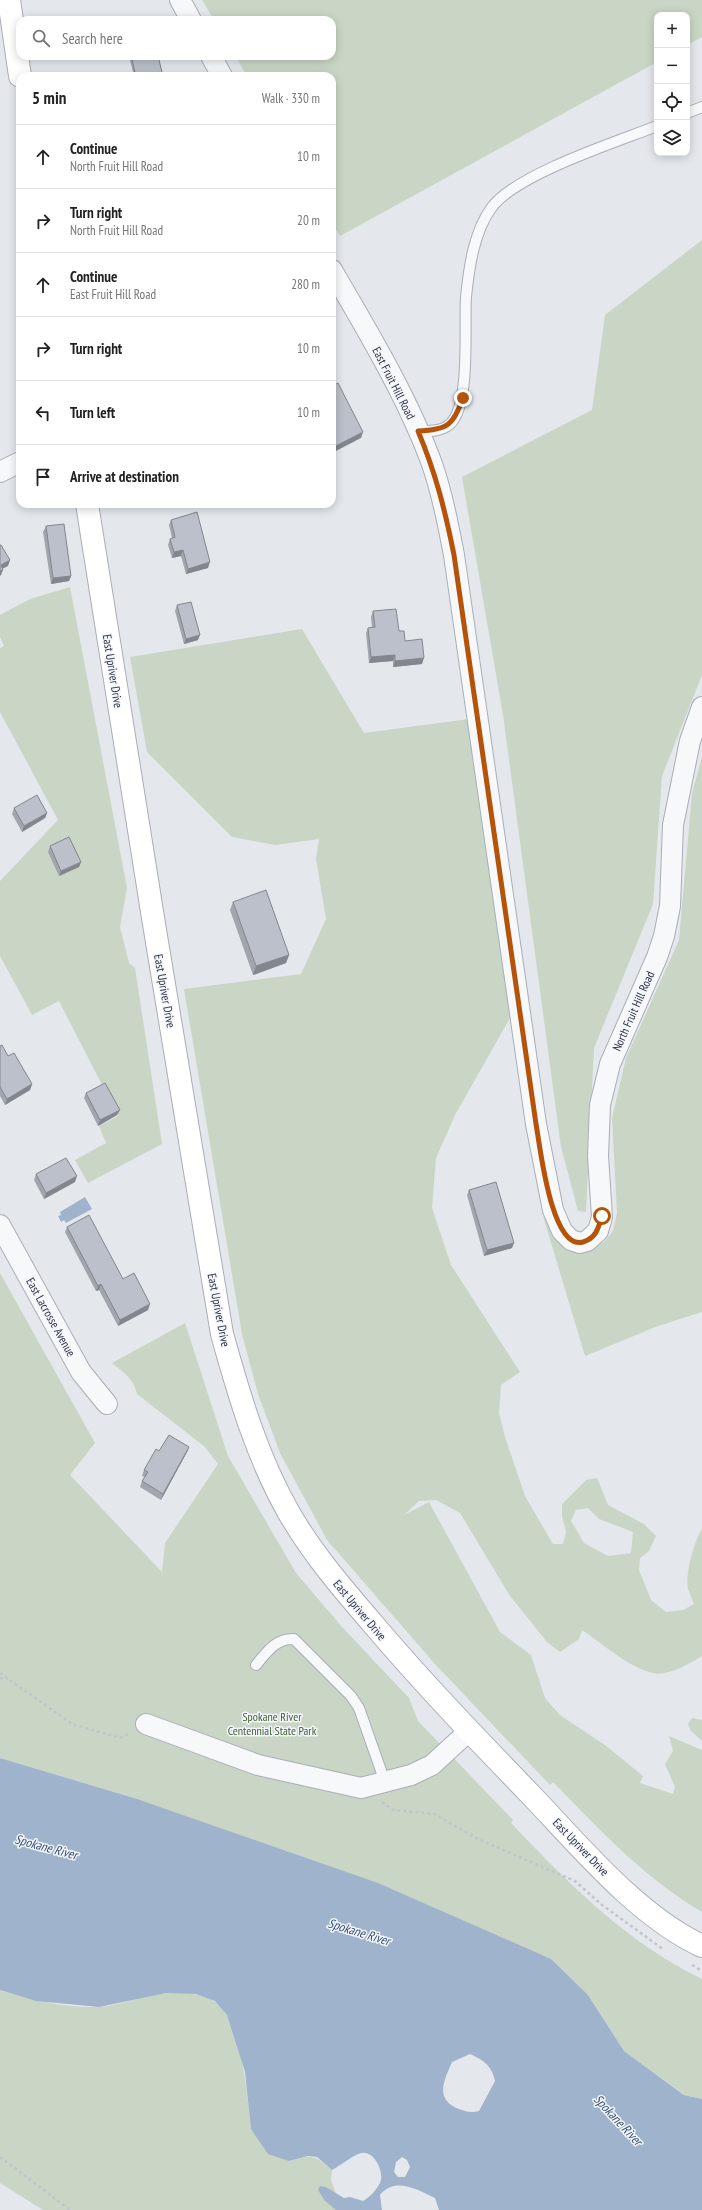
<!DOCTYPE html>
<html lang="en">
<head>
<meta charset="utf-8">
<style>
  :root { --surface:#fff; --page:#f6f6f6; --text:#222; --muted:#767676; --line:#e0e0e0 }
  body { margin:0; font-family:"PT Sans Narrow",sans-serif; background:var(--page); color:var(--text) }
  .controls { position:absolute; right:12px; top:12px; display:grid; overflow:hidden; border-radius:8px; box-shadow:0 2px 10px #0003 }
  .controls button { width:36px; height:36px; display:grid; place-items:center; padding:0; border:0; border-bottom:1px solid var(--line); background:var(--surface); color:var(--text); font:20px sans-serif }
  .stop { position:absolute; width:12px; height:12px; margin:-9px; border:3px solid #b45309; border-radius:50%; background:#fff }
  .stop.end { background:#b45309; border-color:#fff; box-shadow:0 1px 4px #0008 }
  .list { margin:0; padding:0; list-style:none }
  h2 { display:flex; justify-content:space-between; align-items:center; height:52px; margin:0; padding:0 16px; font-size:17px }
  h2 small { font-size:13px; font-weight:400; color:var(--muted) }
  .list li { display:grid; grid-template-columns:26px 1fr auto; gap:12px; align-items:center; box-sizing:border-box; height:64px; padding:0 16px; border-top:1px solid var(--line) }
  .list b { display:block; font-size:15px; white-space:nowrap }
  .list p { margin:0; font-size:13px; white-space:nowrap; color:var(--muted) }
  .list em { font-size:13px; font-style:normal; color:var(--muted) }
  .icon { flex:none; width:22px; height:22px; fill:none; stroke:currentColor; stroke-width:2; stroke-linecap:round; stroke-linejoin:round }
  .map { position:relative; flex:none; width:702px; height:2210px; overflow:hidden }
  .search { position:absolute; background:var(--surface); box-shadow:0 2px 10px #0003; left:16px; top:16px; width:320px; height:44px; display:flex; align-items:center; gap:10px; box-sizing:border-box; padding:0 14px; border-radius:12px; color:var(--muted); font-size:15px }
  .panel { position:absolute; background:var(--surface); box-shadow:0 2px 10px #0003; left:16px; top:72px; width:320px; height:436px; border-radius:12px }
  .map>svg:first-child { display:block }
  .green { fill:#c9d6c5; fill-rule:evenodd }
  .water { fill:#9fb4cc; fill-rule:evenodd }
  .lines { fill:none; stroke-linecap:round; stroke-linejoin:round }
  .lane-casing { stroke:#a9aeb7; stroke-width:12 }
  .street-casing { stroke:#a9aeb7; stroke-width:22 }
  .secondary-casing { stroke:#a9aeb7; stroke-width:24 }
  .path { stroke:#c2c5cb; stroke-width:2.5; stroke-dasharray:3 3; stroke-linecap:butt }
  .lane { stroke:#f7f8fa; stroke-width:10 }
  .street { stroke:#f7f8fa; stroke-width:20 }
  .secondary { stroke:#fff; stroke-width:22 }
  .wall { fill:#a1a5ae }
  .shaded-wall { fill:#83868d }
  .building { fill:#bbc0ca; stroke:#83868d }
  .route { stroke:#b45309; stroke-width:5 }
  .labels { text-anchor:middle; dominant-baseline:central; stroke-width:3; stroke-linejoin:round; paint-order:stroke }
  .street-label { font-size:12px; fill:#2b3445; stroke:#f4f6f9 }
  .park-label { font-size:12px; fill:#3f6138; stroke:#f4f6f9 }
  .water-label { font-size:13px; font-style:italic; fill:#34527a; stroke:#f4f6f9 }
</style>
</head>
<body>
<div class="map">
<svg width="702" height="2210" viewBox="0 0 702 2210">
  <rect width="100%" height="100%" fill="#e4e7ec"/>
  <path class="green" d="M 202,0 L 702,0 L 702,37 L 687,45 L 687,15 L 657,15 L 657,62 L 340,236 L 332,223 L 332,76 L 247,76 L 235,56 L 332,56 L 332,20 L 214,20 Z
    M 702,240 L 702,675 L 662,776 L 653,904 L 594,1048 L 586,1212 L 578,1211 L 561,1147 L 503,715 L 462,477 L 592,410 L 605,315 Z
    M 70,587 L 127,888 L 120,927 L 129,963 L 135,968 L 162,1144 L 88,1183 L 75,1160 L 106,1143 L 99,1126 L 118,1116 L 59,1001 L 32,1015 L 0,956 L 0,881 L 58,820 L 0,712 L 0,648 L 4,646 L 0,637 L 0,615 L 30,599 Z
    M 302,629 L 364,733 L 469,719 L 514,1011 L 455,1115 L 436,1158 L 432,1208 L 451,1265 L 520,1372 L 501,1385 L 499,1413 L 505,1437 L 525,1496 L 553,1544 L 563,1544 L 566,1532 L 562,1516 L 562,1504 L 586,1480 L 597,1478 L 608,1505 L 644,1524 L 656,1536 L 649,1551 L 640,1558 L 639,1570 L 651,1600 L 666,1612 L 683,1610 L 694,1604 C 692,1599 690,1594 688,1589 C 685,1575 694,1541 702,1529 L 702,1656 C 691,1663 667,1677 653,1673 C 628,1667 603,1644 582,1630 L 579,1639 L 560,1652 L 547,1642 L 510,1596 L 460,1513 L 436,1500 L 419,1501 L 404,1515 L 429,1502 L 500,1632 L 531,1655 L 545,1698 L 560,1715 L 605,1745 L 643,1776 L 640,1783 L 673,1794 L 675,1787 L 665,1764 L 673,1751 L 669,1736 L 702,1750 L 702,1912 C 644,1878 600,1830 553,1782 L 550,1785 L 435,1664 L 327,1540 L 280,1453 L 258,1394 L 242,1334 L 184,989 L 301,974 L 326,919 L 316,859 L 319,839 L 275,845 L 232,837 L 147,752 L 130,657 ZM 588,1508 L 599,1519 L 633,1532 L 631,1553 L 608,1556 L 584,1543 L 571,1521 L 576,1510 Z
    M 702,757 L 702,1312 L 658,1326 L 585,1356 L 543,1216 L 562,1246 L 584,1252 L 604,1242 L 613,1231 L 617,1213 L 612,1118 L 626,1058 L 679,940 L 692,793 Z
    M 0,1273 L 95,1443 L 70,1475 L 162,1572 L 165,1543 L 218,1464 L 205,1447 L 137,1394 C 134,1379 123,1372 112,1363 L 185,1323 L 228,1456 L 296,1573 L 342,1627 L 409,1698 L 418,1721 L 513,1820 L 511,1823 C 568,1883 626,1942 702,1979 L 702,2099 L 685,2095 L 624,2051 L 588,1995 L 134,1798 L 0,1758 Z
    M 692,1718 L 702,1720 L 702,1741 L 691,1731 L 688,1724 Z
    M 0,1990 C 31,2000 65,2008 98,2007 C 121,2006 144,1994 167,1993 C 182,1992 200,1993 214,2001 C 241,2016 248,2100 251,2129 L 289,2161 C 313,2155 313,2154 332,2170 L 331,2180 L 336,2194 L 326,2187 L 325,2201 L 336,2210 L 43,2210 L 0,2183 Z"/>
  <path class="water" d="M 85,1197 L 92,1209 L 66,1223 L 64,1220 L 61,1222 L 58,1216 L 61,1215 L 60,1212 Z
    M 0,1758 L 134,1798 L 378,1883 L 551,1959 L 588,1995 L 624,2051 L 684,2095 L 702,2099 L 702,2210 L 439,2210 L 435,2198 C 418,2190 395,2176 380,2195 L 382,2210 L 336,2210 L 325,2201 L 318,2190 L 320,2186 L 326,2187 L 344,2198 L 350,2197 L 363,2201 C 369,2198 379,2188 381,2180 C 383,2170 374,2151 362,2153 C 354,2154 340,2166 332,2170 L 317,2157 L 308,2156 L 289,2161 L 268,2154 L 251,2129 L 245,2072 L 227,2015 L 215,2001 L 196,1994 L 166,1993 L 99,2007 L 36,2001 L 0,1990 ZM 470,2054 C 484,2060 492,2066 495,2081 L 479,2111 C 471,2113 467,2112 459,2109 C 434,2099 444,2081 452,2062 ZM 402,2157 L 407,2160 L 410,2167 L 405,2177 L 398,2177 L 394,2172 L 396,2162 Z"/>
  <g class="lines">
    <g class="lane-casing">
      <path id="lane" d="M 687,113 L 702,107
        M 418,431 C 429,431 441,432 450,424 C 471,405 464,325 466,297 C 469,267 474,231 492,207 C 517,174 616,142 657,126
        M 256,1665 C 267,1652 276,1638 294,1639 L 351,1696 L 359,1708 L 385,1782"/>
    </g>
    <g class="street-casing">
      <path id="street" d="M 180,0 L 191,20
        M 211,56 L 222,76
        M 332,270 C 367,330 408,398 432,464 C 442,493 448,524 454,555 L 536,1124 L 553,1210 L 562,1231 L 571,1240 L 580,1243 L 587,1241 L 598,1231 L 602,1217 L 598,1156 L 600,1105 L 610,1064 L 657,957 L 664,936 L 670,906 L 673,825 L 690,741 L 702,707
        M 0,472 L 20,462
        M 0,1225 L 81,1372 L 107,1404
        M 146,1724 L 258,1765 L 361,1788 L 411,1775 L 432,1765 L 469,1731"/>
    </g>
    <g class="secondary-casing">
      <path id="secondary" d="M 9,0 L 20,76
        M 87,504 L 154,924 L 222,1334 C 239,1395 257,1457 289,1513 C 312,1553 342,1588 373,1624 C 423,1683 476,1738 530,1794 C 579,1845 637,1916 702,1946"/>
    </g>
    <path class="path" d="M 0,1673 L 72,1724 L 120,1738 L 130,1733
      M 0,1678 L 8,1679
      M 382,1802 L 393,1810 L 434,1814 L 478,1839 L 575,1881 L 602,1905 L 663,1949
      M 692,1965 L 702,1971
      M 0,2157 L 70,2210"/>
    <use href="#lane" class="lane"/>
    <use href="#street" class="street"/>
    <use href="#secondary" class="secondary"/>
  </g>
  <path class="wall" d="M 129,56 L 158,56 L 163,76 L 134,76 Z
    M 171,520 L 208,568 L 186,574 L 181,556 L 172,558 L 168,545 L 170,539 L 172,538 L 169,525 Z
    M 46,526 L 71,576 L 69,581 L 51,584 L 43,532 Z
    M 177,605 L 198,640 L 184,644 L 175,611 Z
    M 373,611 L 399,631 L 405,641 L 422,664 L 393,667 L 393,661 L 369,663 L 366,633 L 368,628 L 372,627 L 371,617 Z
    M 14,808 L 47,813 L 45,818 L 22,832 L 12,814 Z
    M 50,846 L 81,862 L 79,867 L 59,876 L 48,852 Z
    M 233,902 L 289,955 L 286,963 L 253,975 L 230,910 Z
    M 0,1046 L 32,1084 L 30,1090 L 5,1105 L 0,1096 Z
    M 86,1093 L 117,1115 L 98,1126 L 84,1098 Z
    M 36,1174 L 75,1182 L 44,1199 L 34,1180 Z
    M 469,1190 L 512,1248 L 484,1256 L 467,1195 Z
    M 67,1227 L 123,1279 L 148,1310 L 118,1326 L 99,1290 L 96,1291 L 65,1232 Z
    M 189,1447 L 187,1452 L 161,1500 L 140,1487 L 142,1481 L 145,1477 L 142,1476 L 144,1470 L 159,1451 Z"/>
  <path class="shaded-wall" d="M 363,432 L 361,438 L 332,453 L 332,448 Z
    M 183,550 L 181,556 L 172,558 L 174,552 Z
    M 10,560 L 8,566 L 0,570 L 1,565 Z
    M 210,562 L 208,568 L 186,574 L 188,569 Z
    M 3,570 L 1,575 L 0,576 L 0,571 Z
    M 71,576 L 69,581 L 51,584 L 53,578 Z
    M 200,635 L 198,640 L 184,644 L 186,639 Z
    M 395,655 L 393,661 L 369,663 L 371,657 Z
    M 424,658 L 422,664 L 393,667 L 395,661 Z
    M 47,813 L 45,818 L 22,832 L 24,826 Z
    M 81,862 L 79,867 L 59,876 L 61,871 Z
    M 289,955 L 286,963 L 253,975 L 256,966 Z
    M 32,1084 L 30,1090 L 5,1105 L 7,1099 Z
    M 120,1110 L 117,1115 L 98,1126 L 100,1120 Z
    M 77,1176 L 75,1182 L 44,1199 L 46,1193 Z
    M 514,1243 L 512,1248 L 484,1256 L 487,1250 Z
    M 101,1284 L 99,1290 L 96,1291 L 98,1286 Z
    M 150,1304 L 148,1310 L 118,1326 L 120,1320 Z
    M 189,1447 L 187,1452 L 161,1500 L 163,1494 Z"/>
  <path class="building" d="M 131,56 L 158,56 L 163,76 L 136,76 Z
    M 338,383 L 363,432 L 332,448 L 332,386 Z
    M 197,512 L 210,562 L 188,569 L 183,550 L 174,552 L 170,539 L 175,537 L 171,520 Z
    M 64,524 L 71,576 L 53,578 L 46,526 Z
    M 0,545 L 1,545 L 10,560 L 1,565 L 3,570 L 0,571 Z
    M 191,602 L 200,635 L 186,639 L 177,605 Z
    M 396,609 L 399,631 L 404,631 L 405,641 L 422,639 L 424,658 L 395,661 L 395,655 L 371,657 L 368,628 L 375,627 L 373,611 Z
    M 37,795 L 47,813 L 24,826 L 14,808 Z
    M 69,837 L 81,862 L 61,871 L 50,846 Z
    M 266,890 L 289,955 L 256,966 L 233,902 Z
    M 2,1045 L 8,1056 L 14,1053 L 32,1084 L 7,1099 L 0,1087 L 0,1046 Z
    M 105,1083 L 120,1110 L 100,1120 L 86,1093 Z
    M 66,1158 L 77,1176 L 46,1193 L 36,1174 Z
    M 496,1182 L 514,1243 L 487,1250 L 469,1190 Z
    M 89,1215 L 123,1279 L 134,1273 L 150,1304 L 120,1320 L 101,1284 L 98,1286 L 67,1227 Z
    M 169,1435 L 189,1447 L 163,1494 L 142,1481 L 148,1472 L 144,1470 L 156,1449 L 159,1451 Z"/>
  <g class="lines">
    <path class="route" d="M 463,398 C 453,425 448,430 418,431 C 436,474 445,510 454,555 L 536,1124 C 540,1145 551,1251 583,1242 C 596,1238 598,1229 602,1216"/>
  </g>
  <g class="labels">
    <g class="street-label">
      <text transform="translate(394 383) rotate(63)">East Fruit Hill Road</text>
      <text transform="translate(113 671) rotate(81)">East Upriver Drive</text>
      <text transform="translate(165 991) rotate(80)">East Upriver Drive</text>
      <text transform="translate(633 1011) rotate(-66)">North Fruit Hill Road</text>
      <text transform="translate(219 1310) rotate(79)">East Upriver Drive</text>
      <text transform="translate(51 1317) rotate(61)">East Lacrosse Avenue</text>
      <text transform="translate(360 1610) rotate(50)">East Upriver Drive</text>
      <text transform="translate(581 1847) rotate(46)">East Upriver Drive</text>
    </g>
    <g class="park-label">
      <text x="272" y="1716">Spokane River<tspan x="272" dy="14">Centennial State Park</tspan></text>
    </g>
    <g class="water-label">
      <text transform="translate(46 1847) rotate(15)">Spokane River</text>
      <text transform="translate(359 1932) rotate(17)">Spokane River</text>
      <text transform="translate(618 2120) rotate(47)">Spokane River</text>
    </g>
  </g>
</svg>
<div class="controls">
<button>+</button>
<button>−</button>
<button><svg class="icon" aria-label="locate" viewBox="0 0 24 24"><circle cx="12" cy="12" r="6"/><path d="M12 2v4M12 18v4M2 12h4M18 12h4"/></svg></button>
<button><svg class="icon" aria-label="layers" viewBox="0 0 24 24"><path d="M12 4l9 5-9 5-9-5zM3 14l9 5 9-5"/></svg></button>
</div>
<div class="stop" style="left:602px;top:1216px"></div>
<div class="stop end" style="left:463px;top:398px"></div>
<div class="search"><svg class="icon" aria-label="search" viewBox="0 0 24 24"><circle cx="10" cy="10" r="6"/><path d="M15 15l6 6"/></svg>Search here</div>
<section class="panel">
<h2>5 min<small>Walk · 330 m</small></h2>
<ul class="list">
<li><svg class="icon" aria-label="ahead" viewBox="0 0 24 24"><path d="M12 20V5M6 11l6-6 6 6"/></svg><div><b>Continue</b><p>North Fruit Hill Road</p></div><em>10 m</em></li>
<li><svg class="icon" aria-label="right" viewBox="0 0 24 24"><path d="M7 20v-9h11M14 6l5 5-5 5"/></svg><div><b>Turn right</b><p>North Fruit Hill Road</p></div><em>20 m</em></li>
<li><svg class="icon" aria-label="ahead" viewBox="0 0 24 24"><path d="M12 20V5M6 11l6-6 6 6"/></svg><div><b>Continue</b><p>East Fruit Hill Road</p></div><em>280 m</em></li>
<li><svg class="icon" aria-label="right" viewBox="0 0 24 24"><path d="M7 20v-9h11M14 6l5 5-5 5"/></svg><div><b>Turn right</b></div><em>10 m</em></li>
<li><svg class="icon" aria-label="left" viewBox="0 0 24 24"><path d="M17 20v-9H6M10 6l-5 5 5 5"/></svg><div><b>Turn left</b></div><em>10 m</em></li>
<li><svg class="icon" aria-label="arrive" viewBox="0 0 24 24"><path d="M6 21V4h12l-3 4 3 4H6"/></svg><div><b>Arrive at destination</b></div></li>
</ul>
</section>
</div>
</body>
</html>
